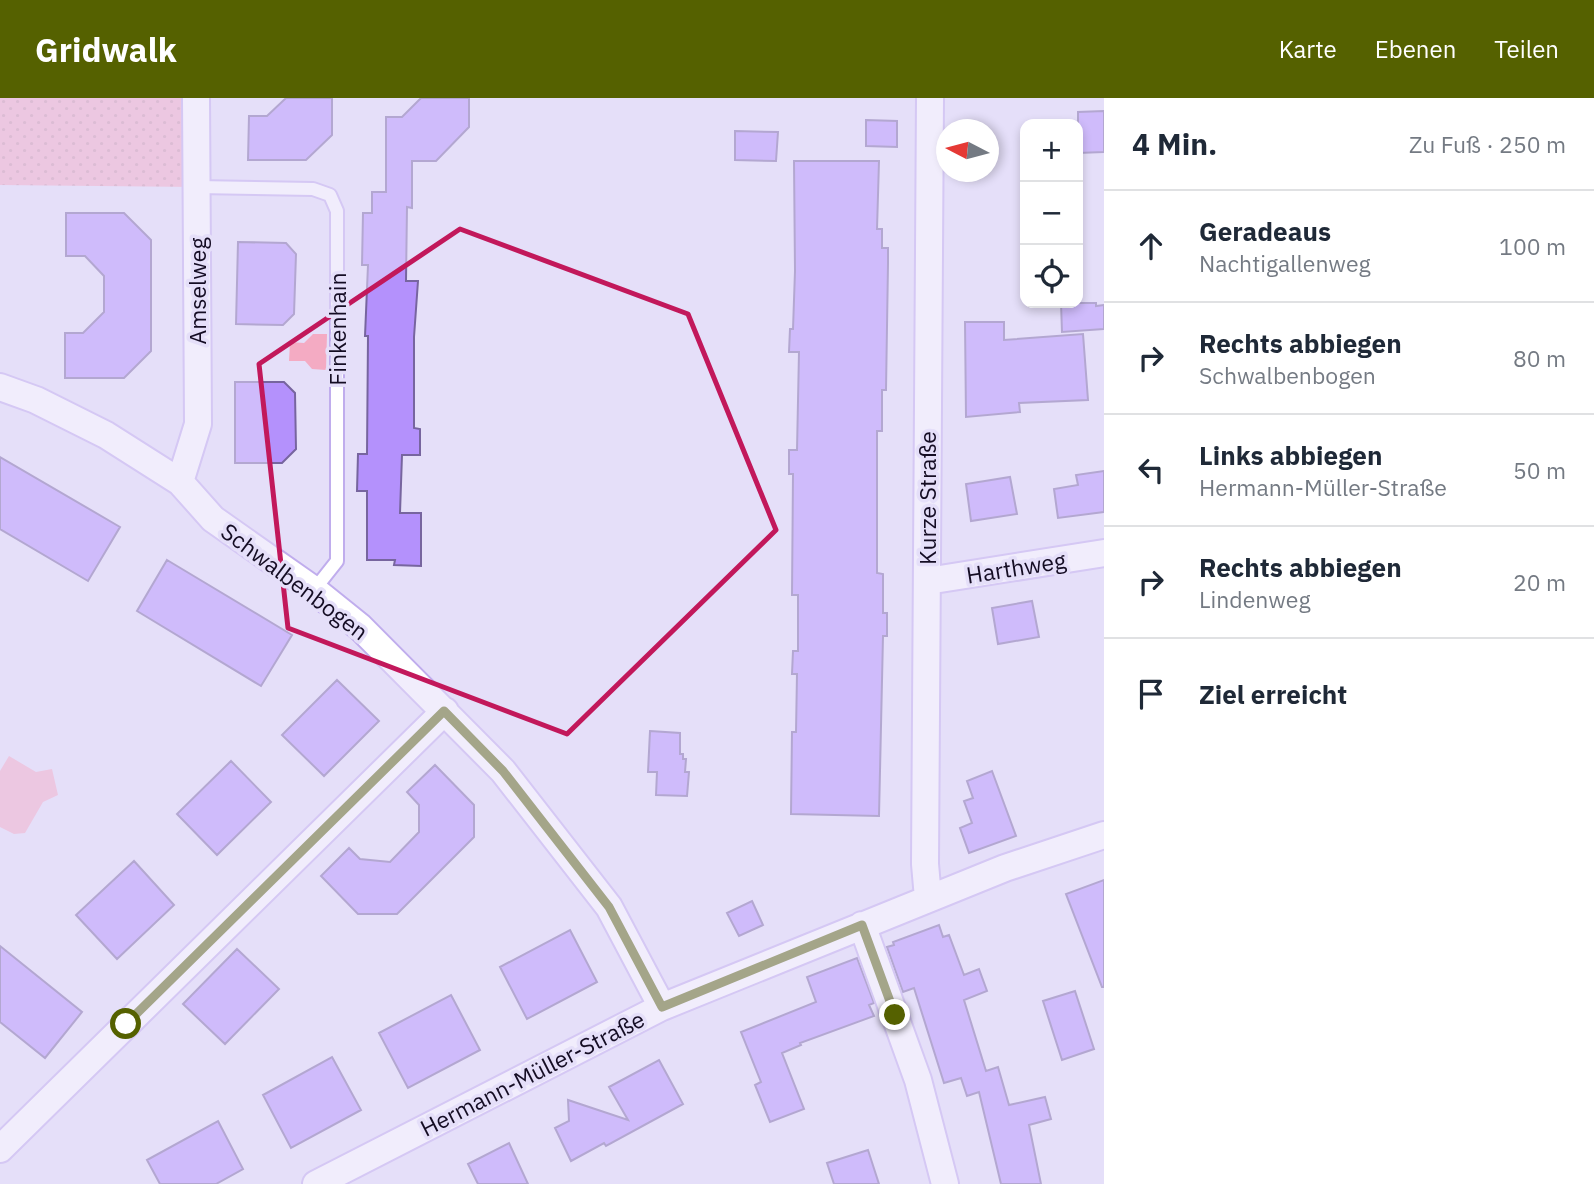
<!DOCTYPE html>
<html lang="de">
<head>
<meta charset="utf-8">
<style>
  :root { --surface:#fff; --page:#f6f6f7; --text:#1f2937; --muted:#747a83; --line:#e0e1e3; --accent:#556100 }
  body { margin:0; font-family:"IBM Plex Sans",sans-serif; background:var(--page); color:var(--text) }
  .controls { position:absolute; right:21px; top:21px; display:grid; overflow:hidden; border-radius:14px; box-shadow:0 4px 10px #0003 }
  .controls button { width:63px; height:63px; display:grid; place-items:center; padding:0; border:0; border-bottom:2px solid var(--line); background:var(--surface); color:var(--text); font:35px sans-serif }
  .compass { position:absolute; left:936px; top:21px; width:63px; height:63px; border-radius:50%; background:var(--surface); box-shadow:0 4px 10px #0003; rotate:276deg }
  .stop { position:absolute; width:21px; height:21px; margin:-16px; border:5px solid #556100; border-radius:50%; background:#fff }
  .stop.end { background:#556100; border-color:#fff; box-shadow:0 2px 7px #0008 }
  .list { margin:0; padding:0; list-style:none }
  h2 { display:flex; justify-content:space-between; align-items:center; height:91px; margin:0; padding:0 28px; font-size:30px }
  h2 small { font-size:23px; font-weight:400; color:var(--muted) }
  .list li { display:grid; grid-template-columns:46px 1fr auto; gap:21px; align-items:center; box-sizing:border-box; height:112px; padding:0 28px; border-top:2px solid var(--line) }
  .list b { display:block; font-size:26px; white-space:nowrap }
  .list p { margin:0; font-size:23px; white-space:nowrap; color:var(--muted) }
  .list em { font-size:23px; font-style:normal; color:var(--muted) }
  .icon { flex:none; width:38px; height:38px; fill:none; stroke:currentColor; stroke-width:2; stroke-linecap:round; stroke-linejoin:round }
  .map { position:relative; flex:none; width:1104px; height:1086px; overflow:hidden }
  header { display:flex; align-items:center; gap:42px; box-sizing:border-box; height:98px; padding:0 35px; background:var(--accent); color:#fff }
  header strong { font-size:33px }
  nav { display:flex; gap:38px; margin-inline-start:auto; font-size:24px }
  main { display:flex }
  aside { flex:1; background:var(--surface) }
  .map>svg:first-child { display:block }
  .grass { fill:url(#grass-dots) }
  .park { fill:#f4abc3 }
  .building { fill:#b491fc; stroke:#77659f; stroke-width:2 }
  .lines { fill:none; stroke-linecap:round; stroke-linejoin:round }
  .lane-casing { stroke:#c0aded; stroke-width:16 }
  .street-casing { stroke:#c0aded; stroke-width:30 }
  .lane { stroke:#fff; stroke-width:12 }
  .street { stroke:#fff; stroke-width:26 }
  .route { stroke:#556100; stroke-width:9 }
  .marked { fill:none; stroke:#c2185b; stroke-width:5; stroke-linejoin:round }
  .labels { text-anchor:middle; dominant-baseline:central; stroke-width:7; stroke-linejoin:round; paint-order:stroke }
  .street-label { font-size:23px; fill:#140c23; stroke:#e5dff9 }
</style>
</head>
<body>
<header>
<strong>Gridwalk</strong>
<nav><a>Karte</a><a>Ebenen</a><a>Teilen</a></nav>
</header>
<main>
<div class="map">
<svg width="1104" height="1086" viewBox="0 0 1104 1086">
  <defs>
    <pattern id="grass-dots" width="8" height="8" patternUnits="userSpaceOnUse" patternTransform="scale(1.75)"><rect width="8" height="8" fill="#f4abc3"/><path d="M2 2h.1M6 6h.1" fill="none" stroke="#d092a7" stroke-width="1.8" stroke-linecap="round"/></pattern>
  </defs>
  <rect width="100%" height="100%" fill="#e5dff9"/>
  <path class="grass" d="M 0,0 L 196,0 L 196,89 L 0,87 Z"/>
  <path class="park" d="M 313,236 L 327,236 L 326,272 L 312,271 L 305,263 L 289,263 L 290,244 L 304,245 Z
    M 9,658 L 36,674 L 52,671 L 58,697 L 43,704 L 25,735 L 14,736 L 0,729 L 0,673 Z"/>
  <path class="building" d="M 286,0 L 332,0 L 332,37 L 306,62 L 248,62 L 249,18 L 267,18 Z
    M 421,0 L 469,0 L 469,29 L 436,63 L 412,63 L 412,110 L 407,109 L 406,183 L 418,183 L 414,239 L 414,330 L 420,331 L 420,357 L 402,357 L 400,415 L 421,415 L 421,468 L 394,467 L 395,462 L 367,462 L 367,393 L 357,393 L 358,356 L 367,356 L 368,238 L 365,238 L 368,167 L 362,167 L 363,115 L 372,115 L 372,94 L 386,94 L 386,19 L 402,19 Z
    M 1104,13 L 1104,54 L 1078,55 L 1078,14 Z
    M 866,22 L 897,23 L 897,49 L 866,48 Z
    M 735,33 L 778,34 L 776,63 L 735,62 Z
    M 794,63 L 879,63 L 877,131 L 882,131 L 882,150 L 888,150 L 888,166 L 886,292 L 882,292 L 882,333 L 877,333 L 877,475 L 883,476 L 883,515 L 887,515 L 887,538 L 883,538 L 879,718 L 791,716 L 792,634 L 796,634 L 797,576 L 792,576 L 793,553 L 798,553 L 798,497 L 792,497 L 793,376 L 789,376 L 789,352 L 797,352 L 799,254 L 789,254 L 790,231 L 793,231 L 795,173 Z
    M 66,115 L 124,115 L 151,142 L 151,253 L 124,280 L 65,280 L 65,235 L 83,235 L 104,214 L 104,178 L 85,158 L 66,158 Z
    M 238,144 L 286,145 L 296,156 L 294,216 L 283,227 L 236,226 Z
    M 1061,205 L 1096,205 L 1096,208 L 1104,207 L 1104,231 L 1062,234 Z
    M 965,224 L 1004,224 L 1004,242 L 1083,236 L 1088,302 L 1019,305 L 1020,314 L 966,319 Z
    M 235,284 L 284,284 L 295,295 L 296,351 L 282,365 L 235,365 Z
    M 0,359 L 120,429 L 88,483 L 0,431 Z
    M 1104,373 L 1104,414 L 1058,420 L 1054,391 L 1078,387 L 1076,377 Z
    M 1010,379 L 1017,416 L 971,423 L 966,386 Z
    M 167,462 L 292,537 L 261,588 L 137,513 Z
    M 1032,503 L 1039,539 L 998,546 L 992,510 Z
    M 337,582 L 379,623 L 324,678 L 282,637 Z
    M 650,633 L 680,635 L 680,656 L 683,656 L 683,661 L 686,661 L 685,674 L 689,674 L 687,698 L 656,697 L 657,674 L 648,674 Z
    M 231,663 L 271,704 L 217,757 L 177,716 Z
    M 435,667 L 474,707 L 474,739 L 397,816 L 358,816 L 321,778 L 349,750 L 360,761 L 390,764 L 419,734 L 419,707 L 407,694 Z
    M 992,673 L 1016,738 L 969,755 L 960,730 L 972,725 L 964,703 L 973,700 L 967,683 Z
    M 134,763 L 174,807 L 117,861 L 76,817 Z
    M 1104,782 L 1104,889 L 1102,889 L 1066,796 Z
    M 752,803 L 763,827 L 739,838 L 727,815 Z
    M 939,827 L 943,839 L 949,837 L 964,877 L 979,871 L 987,893 L 964,902 L 986,973 L 998,969 L 1009,1007 L 1045,999 L 1051,1021 L 1029,1027 L 1041,1086 L 1001,1086 L 979,994 L 967,998 L 961,980 L 944,985 L 914,890 L 903,894 L 887,849 L 894,847 L 893,844 Z
    M 570,832 L 597,884 L 527,921 L 500,869 Z
    M 0,848 L 82,914 L 45,960 L 0,924 Z
    M 237,851 L 279,891 L 225,946 L 183,906 Z
    M 857,860 L 874,905 L 869,907 L 874,918 L 800,945 L 801,947 L 782,955 L 804,1011 L 770,1024 L 755,987 L 761,984 L 741,934 L 816,904 L 807,879 Z
    M 1075,893 L 1094,951 L 1062,962 L 1043,903 Z
    M 451,897 L 480,952 L 408,990 L 379,935 Z
    M 332,959 L 361,1012 L 291,1050 L 263,997 Z
    M 659,962 L 683,1006 L 606,1048 L 604,1045 L 571,1063 L 555,1030 L 569,1023 L 568,1002 L 628,1022 L 609,989 Z
    M 218,1023 L 243,1071 L 216,1086 L 160,1086 L 147,1062 Z
    M 509,1045 L 528,1086 L 478,1086 L 468,1066 Z
    M 868,1052 L 879,1086 L 834,1086 L 827,1065 Z"/>
  <g class="lines">
    <g class="lane-casing">
      <path id="lane" d="M 196,89 L 313,91 L 330,97 L 337,113 L 337,463 L 314,492"/>
    </g>
    <g class="street-casing">
      <path id="street" d="M 0,289 L 36,302 L 106,337 L 180,384 L 213,421 L 314,492 L 360,529 L 503,673 L 609,809 L 662,909
        M 180,384 L 198,326 L 196,0
        M 927,481 L 940,481 L 1104,455
        M 928,800 L 925,766 L 930,0
        M 862,827 L 918,982 L 945,1086
        M 0,1051 L 445,613
        M 316,1086 L 662,909 L 1005,770 L 1104,737"/>
    </g>
    <use href="#lane" class="lane"/>
    <use href="#street" class="street"/>
  </g>
  <g class="lines">
    <path class="route" d="M 126,926 L 444,613 L 503,673 L 609,809 L 662,909 L 862,827 L 895,917"/>
  </g>
  <path d="M0 0H1104V1086H0ZM 460,131 L 688,216 L 776,432 L 567,636 L 288,530 L 259,266 Z" fill="#e5dff9" fill-opacity=".55" fill-rule="evenodd"/>
  <path class="marked" d="M 460,131 L 688,216 L 776,432 L 567,636 L 288,530 L 259,266 Z"/>
  <g class="labels">
    <g class="street-label">
      <text transform="translate(197 193) rotate(-90)">Amselweg</text>
      <text transform="translate(337 231) rotate(-90)">Finkenhain</text>
      <text transform="translate(927 400) rotate(-90)">Kurze Straße</text>
      <text transform="translate(1016 469) rotate(-9)">Harthweg</text>
      <text transform="translate(295 483) rotate(37)">Schwalbenbogen</text>
      <text transform="translate(532 975) rotate(-27)">Hermann-Müller-Straße</text>
    </g>
  </g>
</svg>
<div class="controls">
<button>+</button>
<button>−</button>
<button><svg class="icon" aria-label="locate" viewBox="0 0 24 24"><circle cx="12" cy="12" r="6"/><path d="M12 2v4M12 18v4M2 12h4M18 12h4"/></svg></button>
</div>
<svg class="compass" viewBox="-18 -18 36 36"><path d="M0-13l5 13h-10z" fill="#e53935"/><path d="M0 13l5-13h-10z" fill="#747a83"/></svg>
<div class="stop" style="left:126px;top:926px"></div>
<div class="stop end" style="left:895px;top:917px"></div>
</div>
<aside>
<h2>4 Min.<small>Zu Fuß · 250 m</small></h2>
<ul class="list">
<li><svg class="icon" aria-label="ahead" viewBox="0 0 24 24"><path d="M12 20V5M6 11l6-6 6 6"/></svg><div><b>Geradeaus</b><p>Nachtigallenweg</p></div><em>100 m</em></li>
<li><svg class="icon" aria-label="right" viewBox="0 0 24 24"><path d="M7 20v-9h11M14 6l5 5-5 5"/></svg><div><b>Rechts abbiegen</b><p>Schwalbenbogen</p></div><em>80 m</em></li>
<li><svg class="icon" aria-label="left" viewBox="0 0 24 24"><path d="M17 20v-9H6M10 6l-5 5 5 5"/></svg><div><b>Links abbiegen</b><p>Hermann-Müller-Straße</p></div><em>50 m</em></li>
<li><svg class="icon" aria-label="right" viewBox="0 0 24 24"><path d="M7 20v-9h11M14 6l5 5-5 5"/></svg><div><b>Rechts abbiegen</b><p>Lindenweg</p></div><em>20 m</em></li>
<li><svg class="icon" aria-label="arrive" viewBox="0 0 24 24"><path d="M6 21V4h12l-3 4 3 4H6"/></svg><div><b>Ziel erreicht</b></div></li>
</ul>
</aside>
</main>
</body>
</html>
